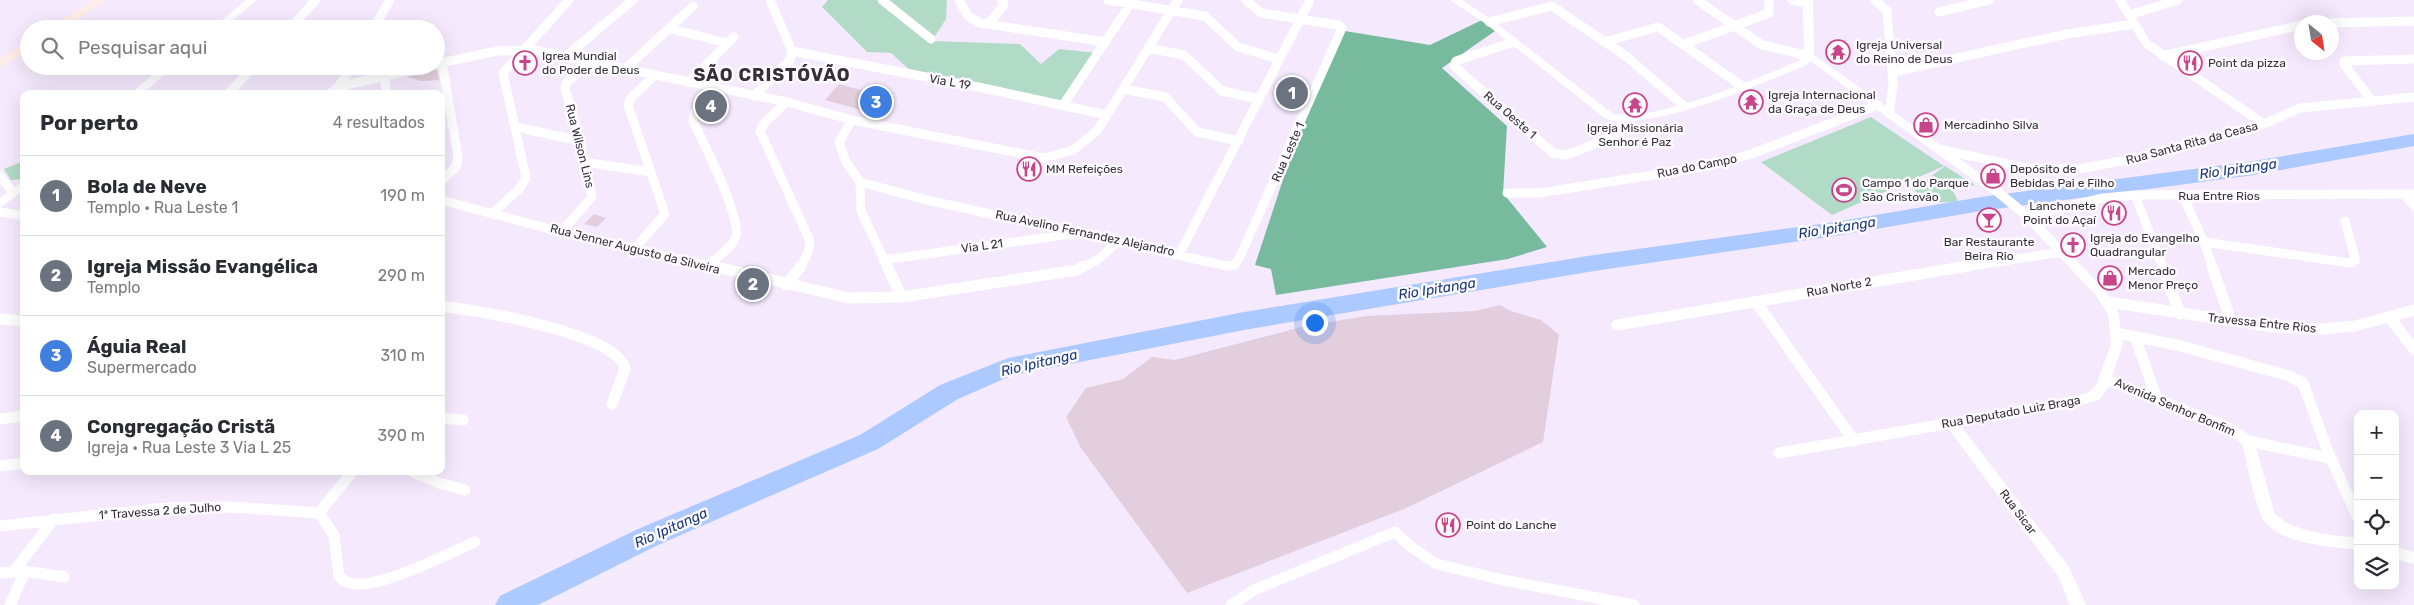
<!DOCTYPE html>
<html lang="pt">
<head>
<meta charset="utf-8">
<style>
  :root { --surface:#fff; --page:#f2f2f3; --text:#2b2b33; --muted:#7c7c81; --line:#e1e1e2; --accent:#2563eb }
  body { margin:0; font-family:Rubik,sans-serif; background:var(--page); color:var(--text) }
  .controls { position:absolute; right:15px; bottom:15px; display:grid; overflow:hidden; border-radius:10px; box-shadow:0 5px 20px #0002 }
  .controls button { width:45px; height:45px; display:grid; place-items:center; padding:0; border:0; border-bottom:1px solid var(--line); background:var(--surface); color:var(--text); font:25px sans-serif }
  .compass { position:absolute; left:2294px; top:15px; width:45px; height:45px; border-radius:50%; background:var(--surface); box-shadow:0 5px 20px #0002; rotate:150deg }
  .you { position:absolute; left:1314px; top:322px; width:18px; height:18px; margin:-12px; border:4px solid #fff; border-radius:50%; background:#1a73e8; box-shadow:0 0 0 8px #1a73e833 }
  .badge { display:grid; place-items:center; width:32px; height:32px; border-radius:50%; background:var(--accent); color:#fff; font-size:16px; font-weight:700 }
  .pin { position:absolute; translate:-50% -50%; border:2px solid #fff; box-shadow:0 1px 5px #0006 }
  .list { margin:0; padding:0; list-style:none }
  h2 { display:flex; justify-content:space-between; align-items:center; height:65px; margin:0; padding:0 20px; font-size:21px }
  h2 small { font-size:16px; font-weight:400; color:var(--muted) }
  .list li { display:grid; grid-template-columns:32px 1fr auto; gap:15px; align-items:center; box-sizing:border-box; height:80px; padding:0 20px; border-top:1px solid var(--line) }
  .list b { display:block; font-size:19px; white-space:nowrap }
  .list p { margin:0; font-size:16px; white-space:nowrap; color:var(--muted) }
  .list em { font-size:16px; font-style:normal; color:var(--muted) }
  .icon { flex:none; width:28px; height:28px; fill:none; stroke:currentColor; stroke-width:2; stroke-linecap:round; stroke-linejoin:round }
  .map { position:relative; flex:none; width:2414px; height:605px; overflow:hidden }
  .search { position:absolute; background:var(--surface); box-shadow:0 5px 20px #0002; left:20px; top:20px; width:425px; height:55px; display:flex; align-items:center; gap:12px; box-sizing:border-box; padding:0 18px; border-radius:28px; color:var(--muted); font-size:19px }
  .panel { position:absolute; background:var(--surface); box-shadow:0 5px 20px #0002; left:20px; top:90px; width:425px; height:385px; border-radius:10px }
  .map>svg:first-child { display:block }
  .green { fill:#b2dbc7 }
  .forest { fill:#78ba9d }
  .lines { fill:none; stroke-linecap:round; stroke-linejoin:round }
  .river { fill:#accaff; fill-rule:evenodd }
  .building { fill:#e2cedc }
  .minor-far1 { stroke:#fff; stroke-width:9 }
  .minor { stroke:#fff; stroke-width:11 }
  .tertiary { fill:#fff; fill-rule:evenodd }
  .secondary { fill:#ffede9; fill-rule:evenodd }
  .labels { text-anchor:middle; dominant-baseline:central; stroke-width:5; stroke-linejoin:round; paint-order:stroke }
  .poi-label { font-size:12px; fill:#353038; stroke:#fdfbff; text-anchor:start }
  .street-label { font-size:12px; fill:#353038; stroke:#fdfbff }
  .water-label { font-size:14px; font-style:italic; fill:#193976; stroke:#fdfbff }
  .district-label { font-size:18px; font-weight:bold; letter-spacing:1px; fill:#353038; stroke:#fdfbff }
</style>
</head>
<body>
<div class="map">
<svg width="2414" height="605" viewBox="0 0 2414 605">
  <rect width="100%" height="100%" fill="#f5e9fe"/>
  <path class="green" d="M 828,0 L 947,0 L 946,19 L 932,41 L 1020,44 L 1041,64 L 1059,49 L 1097,53 L 1061,107 L 913,73 L 891,53 L 867,52 L 822,7 Z
    M 1871,117 L 1944,166 L 1832,215 L 1761,162 Z
    M 24,161 L 24,179 L 11,180 L 4,169 Z
    M 1945,166 L 1975,185 L 1952,189 L 1959,203 L 1923,201 L 1914,189 Z"/>
  <path class="forest" d="M 1482,20 L 1495,31 L 1442,68 L 1507,126 L 1503,193 L 1547,247 L 1508,259 L 1276,295 L 1271,269 L 1255,265 L 1309,100 L 1339,30 L 1430,45 Z"/>
  <g class="lines">
    <path class="river" d="M 2414,134 L 2414,146 L 2247,176 L 1981,211 L 1835,236 L 1594,271 L 1244,330 L 1013,375 L 958,399 L 878,449 L 658,545 L 538,605 L 495,605 L 500,596 L 638,529 L 860,435 L 940,385 L 1008,358 L 1244,312 L 1594,255 L 1835,222 L 1981,197 L 2247,162 Z"/>
  </g>
  <path class="building" d="M 432,69 L 437,70 L 439,80 L 421,81 L 407,77 L 428,72 Z
    M 839,84 L 872,93 L 875,90 L 893,93 L 876,114 L 825,100 Z
    M 717,98 L 724,100 L 711,116 L 702,114 Z
    M 1027,161 L 1037,163 L 1028,179 L 1018,177 Z
    M 594,214 L 606,218 L 597,227 L 584,224 Z
    M 1500,305 L 1511,311 L 1541,320 L 1559,335 L 1543,442 L 1404,509 L 1187,593 L 1081,448 L 1066,417 L 1086,388 L 1123,379 L 1152,357 L 1175,360 L 1305,326 L 1367,316 L 1475,311 Z"/>
  <g class="lines">
    <path class="minor-far1" d="M 882,0 L 931,39
      M 959,0 L 968,16 L 980,23 L 1106,42
      M 1108,0 L 1205,16 L 1238,47 L 1279,59
      M 1697,0 L 1762,45 L 1809,56
      M 1792,0 L 1808,3
      M 1875,0 L 1887,11 L 1893,85 L 1889,113
      M 2120,0 L 2147,44 L 2264,124
      M 1939,12 L 1989,0
      M 2129,15 L 2178,0
      M 1489,22 L 1552,6 L 1627,57 L 1684,106
      M 989,23 L 1004,5 L 1002,0
      M 2332,23 L 2414,21
      M 289,29 L 316,0
      M 373,29 L 390,0
      M 671,29 L 727,43
      M 1514,42 L 1456,61 L 1454,66 L 1553,153 L 1566,155 L 1616,136 L 1620,132 L 1623,121
      M 1604,42 L 1658,27 L 1742,86
      M 1685,44 L 1769,13 L 1769,0
      M 1148,48 L 1184,55 L 1222,91 L 1259,99
      M 792,51 L 983,88 L 1107,115
      M 2162,56 L 2302,25
      M 565,57 L 633,0
      M 436,64 L 497,51 L 534,50 L 787,102 L 852,120 L 1044,158 L 1073,150 L 1097,131 L 1178,0
      M 625,69 L 693,6
      M 1893,72 L 2067,34 L 2134,24
      M 384,77 L 387,94
      M 688,83 L 734,37
      M 338,87 L 427,66
      M 1123,89 L 1165,97 L 1197,132 L 1239,141
      M 228,94 L 254,66
      M 330,94 L 338,87 L 353,66
      M 754,96 L 790,60 L 792,51 L 770,0
      M 2372,101 L 2344,64 L 2344,61 L 2414,59
      M 787,102 L 764,123 L 760,131 L 810,241 L 808,253 L 800,268
      M 1063,105 L 1133,0
      M 852,120 L 839,142 L 846,162 L 860,182 L 861,211 L 888,268
      M 516,127 L 580,141
      M 1938,149 L 2031,169 L 2079,169 L 2163,153 L 2264,124 L 2300,108 L 2414,97
      M 584,162 L 651,172
      M 0,176 L 13,192
      M 441,181 L 456,167 L 458,157 L 442,62
      M 860,182 L 927,200 L 1227,266 L 1234,265 L 1239,259 L 1342,28 L 1338,25 L 1261,13 L 1246,0
      M 1507,193 L 1540,193 L 1709,166 L 1751,154 L 1878,105
      M 2135,195 L 2163,268
      M 2405,195 L 2414,206
      M 2183,196 L 2204,242 L 2213,268
      M 441,200 L 561,232 L 717,268
      M 0,212 L 24,216
      M 493,213 L 519,189 L 526,178 L 503,73 L 569,0
      M 2027,216 L 2103,198 L 2135,195 L 2414,194
      M 561,232 L 592,197 L 580,141 L 565,88 L 567,82 L 592,62
      M 2204,242 L 2350,263 L 2355,261 L 2355,258 L 2345,221
      M 634,249 L 665,214 L 628,105 L 631,98 L 654,76
      M 1179,255 L 1310,0
      M 883,260 L 1072,234
      M 707,266 C 715,258 733,248 736,236 C 741,216 703,142 693,121 L 694,113 L 717,89
      M 1082,268 L 1099,259 L 1118,241
      M 1960,268 L 2061,252"/>
    <path class="minor" d="M 712,266 L 849,298 L 902,297 L 1077,270 L 1084,266
      M 887,266 L 902,297
      M 2162,266 L 2180,314
      M 2212,266 L 2231,321
      M 786,285 L 801,266
      M 1756,302 L 1854,441
      M 2108,302 L 2274,327 L 2322,329 L 2355,326 L 2414,310
      M 441,306 C 473,310 620,333 625,369 L 612,404
      M 2389,317 L 2414,349
      M 0,319 L 24,321
      M 1617,325 L 1968,266
      M 2116,333 L 2181,346 L 2289,376 L 2303,383 L 2328,452 L 2358,518
      M 2135,337 L 2157,399
      M 441,418 L 463,420
      M 0,419 L 24,416
      M 2248,441 L 2329,458
      M 1779,453 L 1951,423
      M 0,466 L 24,463
      M 411,471 L 439,483 L 465,490
      M 319,513 L 353,471
      M 0,526 L 165,508 L 232,507 L 319,513 L 334,535 L 339,576 C 343,581 349,584 356,584 C 388,585 444,555 475,542
      M 14,571 L 54,519
      M 0,573 L 25,571 L 64,577
      M 10,605 L 25,571
      M 1231,605 L 1254,590 L 1395,532 L 1411,547 L 1437,564 L 1503,580 L 1634,605"/>
    <path class="tertiary" d="M 246,0 L 257,0 L 222,29 L 211,29 Z
      M 1450,0 L 1462,0 L 1492,20 L 1613,114 C 1661,121 1753,79 1799,61 L 1804,56 L 1803,0 L 1813,0 L 1814,55 L 2002,189 L 2031,213 L 2103,288 L 2118,311 L 2123,344 L 2112,376 L 2233,424 L 2253,437 L 2275,514 C 2298,534 2329,534 2358,538 L 2358,550 C 2330,546 2283,545 2264,521 C 2257,513 2246,458 2242,444 L 2223,432 L 2109,386 L 2099,400 L 2085,404 L 1961,426 L 2069,567 L 2086,605 L 2070,605 L 2058,576 L 1944,423 L 1946,419 L 1951,418 L 2084,394 L 2089,392 L 2096,385 L 2111,344 L 2108,314 L 2095,294 L 2023,219 L 1994,195 L 1810,61 L 1807,65 C 1759,84 1655,131 1606,119 L 1486,24 Z
      M 163,66 L 175,66 L 142,94 L 130,94 Z
      M 24,180 L 24,190 L 0,208 L 0,198 Z
      M 2395,547 L 2414,552 L 2414,564 L 2395,559 Z"/>
    <path class="secondary" d="M 93,0 L 107,0 L 63,29 L 48,29 Z
      M 29,41 L 29,50 L 0,67 L 0,58 Z"/>
  </g>
  <defs>
    <g id="temple-ring" transform="scale(1.25)"><circle r="9.5" fill="#fdfbff" stroke="#c8458a" stroke-width="1.5"/><path d="M0-6L5-2H3V0L6.5 2.5H4V6H1.5V3h-3V6H-4V2.5H-6.5L-3 0V-2H-5Z" fill="#c8458a"/></g>
    <g id="church-ring" transform="scale(1.25)"><circle r="9.5" fill="#fdfbff" stroke="#c8458a" stroke-width="1.5"/><path d="M-1.2-6h2.4v3.5h3.3v2.4h-3.3V6h-2.4V-.1h-3.3v-2.4h3.3Z" fill="#c8458a"/></g>
    <g id="restaurant-ring" transform="scale(1.25)"><circle r="9.5" fill="#fdfbff" stroke="#c8458a" stroke-width="1.5"/><path d="M-5-6h1v4h1v-4h1v4h1v-4h1v5L-1.5 .5V6h-2V.5L-5-1ZM5-6V6H3V1.5H1.5Q1.5-4 5-6Z" fill="#c8458a"/></g>
    <g id="shop-ring" transform="scale(1.25)"><circle r="9.5" fill="#fdfbff" stroke="#c8458a" stroke-width="1.5"/><path d="M-5-2.5h2.3a2.7 3.5 0 0 1 5.4 0H5L5.5 6h-11ZM-1.5-2.5h3a1.5 2.3 0 0 0-3 0Z" fill="#c8458a"/></g>
    <g id="stadium-ring" transform="scale(1.25)"><circle r="9.5" fill="#fdfbff" stroke="#c8458a" stroke-width="1.5"/><path d="M0-5a6.5 5 0 1 0 0 10a6.5 5 0 1 0 0-10ZM-3.5-1.8h7v3.6h-7Z" fill="#c8458a"/></g>
    <g id="bar-ring" transform="scale(1.25)"><circle r="9.5" fill="#fdfbff" stroke="#c8458a" stroke-width="1.5"/><path d="M-6-5H6L.8 .8V4.5H3.5V6h-7V4.5H-.8V.8Z" fill="#c8458a"/></g>
  </defs>
  <g fill-rule="evenodd">
    <use href="#temple-ring" x="1838" y="52"/>
    <use href="#church-ring" x="525" y="63"/>
    <use href="#restaurant-ring" x="2190" y="63"/>
    <use href="#temple-ring" x="1751" y="102"/>
    <use href="#temple-ring" x="1635" y="105"/>
    <use href="#shop-ring" x="1926" y="125"/>
    <use href="#restaurant-ring" x="1029" y="169"/>
    <use href="#shop-ring" x="1993" y="176"/>
    <use href="#stadium-ring" x="1844" y="190"/>
    <use href="#restaurant-ring" x="2114" y="213"/>
    <use href="#bar-ring" x="1989" y="220"/>
    <use href="#church-ring" x="2073" y="245"/>
    <use href="#shop-ring" x="2110" y="278"/>
    <use href="#restaurant-ring" x="1448" y="525"/>
  </g>
  <g class="labels">
    <g class="poi-label">
      <text x="1856" y="45">Igreja Universal<tspan x="1856" dy="14">do Reino de Deus</tspan></text>
      <text x="542" y="56">Igrea Mundial<tspan x="542" dy="14">do Poder de Deus</tspan></text>
      <text x="2208" y="63">Point da pizza</text>
      <text x="1768" y="95">Igreja Internacional<tspan x="1768" dy="14">da Graça de Deus</tspan></text>
      <text x="1944" y="125">Mercadinho Silva</text>
      <text x="1635" y="128" text-anchor="middle">Igreja Missionária<tspan x="1635" dy="14">Senhor é Paz</tspan></text>
      <text x="1046" y="169">MM Refeições</text>
      <text x="2010" y="169">Depósito de<tspan x="2010" dy="14">Bebidas Pai e Filho</tspan></text>
      <text x="1862" y="183">Campo 1 do Parque<tspan x="1862" dy="14">São Cristovão</tspan></text>
      <text x="2096" y="206" text-anchor="end">Lanchonete<tspan x="2096" dy="14">Point do Açaí</tspan></text>
      <text x="2090" y="238">Igreja do Evangelho<tspan x="2090" dy="14">Quadrangular</tspan></text>
      <text x="1989" y="242" text-anchor="middle">Bar Restaurante<tspan x="1989" dy="14">Beira Rio</tspan></text>
      <text x="2128" y="271">Mercado<tspan x="2128" dy="14">Menor Preço</tspan></text>
      <text x="1466" y="525">Point do Lanche</text>
    </g>
    <g class="street-label">
      <text transform="translate(950 82) rotate(10)">Via L 19</text>
      <text transform="translate(1510 115) rotate(41)">Rua Oeste 1</text>
      <text transform="translate(2192 143) rotate(-15)">Rua Santa Rita da Ceasa</text>
      <text transform="translate(580 146) rotate(76)">Rua Wilson Lins</text>
      <text transform="translate(1288 152) rotate(-66)">Rua Leste 1</text>
      <text transform="translate(1697 166) rotate(-11)">Rua do Campo</text>
      <text x="2219" y="196">Rua Entre Rios</text>
      <text transform="translate(1085 233) rotate(12)">Rua Avelino Fernandez Alejandro</text>
      <text transform="translate(982 246) rotate(-8)">Via L 21</text>
      <text transform="translate(635 249) rotate(14)">Rua Jenner Augusto da Silveira</text>
      <text transform="translate(1839 287) rotate(-10)">Rua Norte 2</text>
      <text transform="translate(2262 323) rotate(6)">Travessa Entre Rios</text>
      <text transform="translate(2175 407) rotate(23)">Avenida Senhor Bonfim</text>
      <text transform="translate(2011 412) rotate(-10)">Rua Deputado Luiz Braga</text>
      <text transform="translate(160 511) rotate(-4)">1ª Travessa 2 de Julho</text>
      <text transform="translate(2018 512) rotate(53)">Rua Sicar</text>
    </g>
    <g class="water-label">
      <text transform="translate(2238 169) rotate(-8)">Rio Ipitanga</text>
      <text transform="translate(1837 228) rotate(-9)">Rio Ipitanga</text>
      <text transform="translate(1437 289) rotate(-9)">Rio Ipitanga</text>
      <text transform="translate(1039 363) rotate(-13)">Rio Ipitanga</text>
      <text transform="translate(671 528) rotate(-24)">Rio Ipitanga</text>
    </g>
    <g class="district-label">
      <text x="772" y="75">SÃO CRISTÓVÃO</text>
    </g>
  </g>
</svg>
<div class="controls">
<button>+</button>
<button>−</button>
<button><svg class="icon" aria-label="locate" viewBox="0 0 24 24"><circle cx="12" cy="12" r="6"/><path d="M12 2v4M12 18v4M2 12h4M18 12h4"/></svg></button>
<button><svg class="icon" aria-label="layers" viewBox="0 0 24 24"><path d="M12 4l9 5-9 5-9-5zM3 14l9 5 9-5"/></svg></button>
</div>
<svg class="compass" viewBox="-18 -18 36 36"><path d="M0-13l5 13h-10z" fill="#e53935"/><path d="M0 13l5-13h-10z" fill="#7c7c81"/></svg>
<div class="you"></div>
<div class="pin badge" style="left:1292px;top:93px;background:#6b7280">1</div>
<div class="pin badge" style="left:753px;top:284px;background:#6b7280">2</div>
<div class="pin badge" style="left:876px;top:102px;background:#3f7fe0">3</div>
<div class="pin badge" style="left:711px;top:106px;background:#6b7280">4</div>
<div class="search"><svg class="icon" aria-label="search" viewBox="0 0 24 24"><circle cx="10" cy="10" r="6"/><path d="M15 15l6 6"/></svg>Pesquisar aqui</div>
<section class="panel">
<h2>Por perto<small>4 resultados</small></h2>
<ul class="list">
<li><span class="badge" style="background:#6b7280">1</span><div><b>Bola de Neve</b><p>Templo · Rua Leste 1</p></div><em>190 m</em></li>
<li><span class="badge" style="background:#6b7280">2</span><div><b>Igreja Missão Evangélica</b><p>Templo</p></div><em>290 m</em></li>
<li><span class="badge" style="background:#3f7fe0">3</span><div><b>Águia Real</b><p>Supermercado</p></div><em>310 m</em></li>
<li><span class="badge" style="background:#6b7280">4</span><div><b>Congregação Cristã</b><p>Igreja · Rua Leste 3 Via L 25</p></div><em>390 m</em></li>
</ul>
</section>
</div>
</body>
</html>
